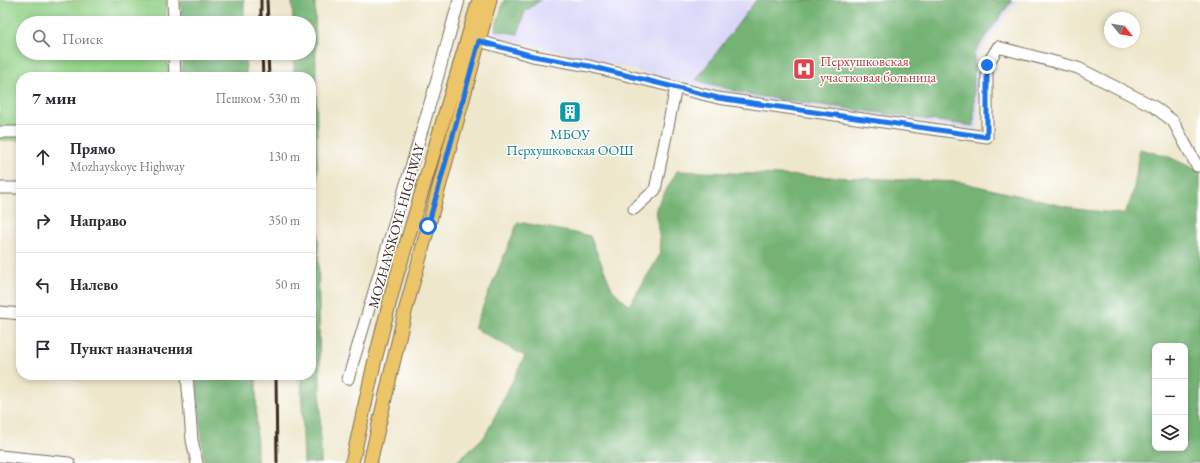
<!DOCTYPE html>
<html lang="ru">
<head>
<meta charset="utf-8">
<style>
  :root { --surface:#fff; --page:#f7f7f7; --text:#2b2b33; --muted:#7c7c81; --line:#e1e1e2 }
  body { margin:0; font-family:"EB Garamond",serif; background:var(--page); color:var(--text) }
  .controls { position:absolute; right:12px; bottom:12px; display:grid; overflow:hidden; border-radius:8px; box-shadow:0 2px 6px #0003 }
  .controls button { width:36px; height:36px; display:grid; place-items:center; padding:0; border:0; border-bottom:1px solid var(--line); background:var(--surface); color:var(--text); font:20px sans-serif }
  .compass { position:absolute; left:1104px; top:12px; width:36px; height:36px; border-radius:50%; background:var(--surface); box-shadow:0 2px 6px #0003; rotate:120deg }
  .stop { position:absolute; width:12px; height:12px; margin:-9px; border:3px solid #1a73e8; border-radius:50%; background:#fff }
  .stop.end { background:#1a73e8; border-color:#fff; box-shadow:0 1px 4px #0008 }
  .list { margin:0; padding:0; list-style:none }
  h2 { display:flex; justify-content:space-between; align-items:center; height:52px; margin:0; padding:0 16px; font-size:17px }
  h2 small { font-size:13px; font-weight:400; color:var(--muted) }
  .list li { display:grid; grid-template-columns:26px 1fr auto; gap:12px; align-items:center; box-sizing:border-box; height:64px; padding:0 16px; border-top:1px solid var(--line) }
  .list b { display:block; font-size:15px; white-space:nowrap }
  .list p { margin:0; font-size:13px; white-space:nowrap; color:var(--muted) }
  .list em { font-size:13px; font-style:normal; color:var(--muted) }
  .icon { flex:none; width:22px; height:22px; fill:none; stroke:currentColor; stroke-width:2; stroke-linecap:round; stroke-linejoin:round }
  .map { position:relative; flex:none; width:1200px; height:463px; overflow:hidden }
  .search { position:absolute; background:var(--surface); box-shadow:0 2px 6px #0003; left:16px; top:16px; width:300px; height:44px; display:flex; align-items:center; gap:10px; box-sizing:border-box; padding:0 14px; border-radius:22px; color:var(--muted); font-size:15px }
  .panel { position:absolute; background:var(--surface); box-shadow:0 2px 6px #0003; left:16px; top:72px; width:300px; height:308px; border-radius:16px }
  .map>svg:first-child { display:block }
  .built { fill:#d9d7f8 }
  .green { fill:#92d187; stroke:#667e52 }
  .forest { fill:#75b374; stroke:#586e49; fill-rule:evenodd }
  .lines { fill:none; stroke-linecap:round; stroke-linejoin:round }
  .minor-casing { stroke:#7a6c5b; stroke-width:13 }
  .major-casing { stroke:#7a6c5b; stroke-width:15 }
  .minor { stroke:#fff; stroke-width:11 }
  .major { stroke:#ecc569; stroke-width:13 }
  .rail { stroke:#3b2a1e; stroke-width:3 }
  .route { stroke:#1a73e8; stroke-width:5 }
  .labels { text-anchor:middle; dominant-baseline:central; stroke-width:3; stroke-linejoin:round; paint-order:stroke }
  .health-label { font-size:14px; fill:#be3a42; stroke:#fff; text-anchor:start }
  .culture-label { font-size:14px; fill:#0d838f; stroke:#fff }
  .street-label { font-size:14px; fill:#3b2a1e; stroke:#fff }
</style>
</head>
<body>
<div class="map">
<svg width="1200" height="463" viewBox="0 0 1200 463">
  <rect width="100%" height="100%" fill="#fff"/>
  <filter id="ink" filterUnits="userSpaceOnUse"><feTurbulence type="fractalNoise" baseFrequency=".025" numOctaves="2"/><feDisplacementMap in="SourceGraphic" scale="8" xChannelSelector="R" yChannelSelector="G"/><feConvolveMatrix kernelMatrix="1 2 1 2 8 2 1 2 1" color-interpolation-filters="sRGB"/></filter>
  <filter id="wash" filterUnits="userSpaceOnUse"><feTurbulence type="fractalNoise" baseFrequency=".012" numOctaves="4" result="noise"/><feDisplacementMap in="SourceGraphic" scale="16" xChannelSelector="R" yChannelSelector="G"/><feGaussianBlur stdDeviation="0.9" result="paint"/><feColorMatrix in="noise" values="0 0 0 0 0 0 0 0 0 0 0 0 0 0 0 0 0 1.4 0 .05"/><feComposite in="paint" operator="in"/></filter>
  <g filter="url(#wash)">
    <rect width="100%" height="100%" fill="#eee7cc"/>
    <path class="built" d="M 503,0 L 1017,0 L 978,55 L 978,130 L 747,98 L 492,35 Z"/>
    <path class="green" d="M 0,0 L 166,0 L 166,23 L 23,23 L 23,53 L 167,53 L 168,77 L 21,77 L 21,140 L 0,140 Z"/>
    <path class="forest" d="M 181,0 L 244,0 L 244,23 L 181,23 Z
      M 292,0 L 315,0 L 321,463 L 304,463 L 301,375 L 311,375 L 311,77 L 294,77 L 294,53 L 309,53 L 309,23 L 293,23 Z
      M 504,0 L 541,0 L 525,11 L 518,34 L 495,30 Z
      M 756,0 L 1012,0 L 974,53 L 974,126 L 750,95 L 696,80 Z
      M 182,53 L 245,53 L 246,73 L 244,77 L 182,77 Z
      M 1139,149 L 1167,156 L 1197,170 L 1200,170 L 1200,463 L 455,463 L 485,436 L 525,356 L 474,328 L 518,222 L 590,236 L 612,289 L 629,306 L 661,253 L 656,208 L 677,171 L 960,182 L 1076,209 L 1123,214 C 1135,201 1137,167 1139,149 ZM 1155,346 L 1185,346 L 1185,448 L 1155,448 Z
      M 196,375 L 256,375 L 257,463 L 204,463 Z"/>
  </g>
  <g filter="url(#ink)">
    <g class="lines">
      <g class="minor-casing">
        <path id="minor" d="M 173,0 L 174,23
          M 479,41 L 533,56 L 589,66 L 718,98 L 987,137 L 987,65 L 998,47 L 1078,68 L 1153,106 L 1173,121 L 1197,166 L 1200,166
          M 174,53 L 175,77
          M 0,132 L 21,132
          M 0,188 L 21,188
          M 634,209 L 655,190 L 676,87
          M 0,312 L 21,314
          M 187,375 L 192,440 L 197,463
          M 348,379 L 436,83 L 459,0
          M 0,456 L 69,463"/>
      </g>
      <g class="major-casing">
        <path id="major" d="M 352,463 L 374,364 L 394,285 L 479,0
          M 370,463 L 405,312 L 490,0"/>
      </g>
      <use href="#minor" class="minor"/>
      <use href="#major" class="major"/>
      <path class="rail" d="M 261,0 L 261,23
        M 267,0 L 268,23
        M 262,53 L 263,77
        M 268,53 L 269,77
        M 276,375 L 277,463"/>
    </g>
  </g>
  <g class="lines" filter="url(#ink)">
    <path class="route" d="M 428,226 L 479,41 L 533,56 L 589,66 L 718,98 L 987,137 L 987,65"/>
  </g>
  <defs>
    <g id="hospital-square" transform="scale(1.15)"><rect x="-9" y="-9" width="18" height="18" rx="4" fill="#e0444e" stroke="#fff"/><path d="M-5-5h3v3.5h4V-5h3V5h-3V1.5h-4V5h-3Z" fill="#fff"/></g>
    <g id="building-square" transform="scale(1.15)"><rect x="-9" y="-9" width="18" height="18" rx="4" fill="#0f9aa8" stroke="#fff"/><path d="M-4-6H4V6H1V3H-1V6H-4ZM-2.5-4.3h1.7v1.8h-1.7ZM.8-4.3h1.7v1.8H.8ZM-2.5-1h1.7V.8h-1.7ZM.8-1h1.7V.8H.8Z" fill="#fff"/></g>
  </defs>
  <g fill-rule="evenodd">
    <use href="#hospital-square" x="804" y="69"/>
    <use href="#building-square" x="570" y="112"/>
  </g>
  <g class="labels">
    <g class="health-label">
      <text x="820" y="61">Перхушковская<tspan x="820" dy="16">участковая больница</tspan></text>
    </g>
    <g class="culture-label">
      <text x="570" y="134">МБОУ<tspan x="570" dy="16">Перхушковская ООШ</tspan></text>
    </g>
    <g class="street-label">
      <text transform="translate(396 226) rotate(-74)">MOZHAYSKOYE HIGHWAY</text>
    </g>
  </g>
</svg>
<div class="controls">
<button>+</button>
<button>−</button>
<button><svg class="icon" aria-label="layers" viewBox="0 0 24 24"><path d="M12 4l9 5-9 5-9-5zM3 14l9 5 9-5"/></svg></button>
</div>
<svg class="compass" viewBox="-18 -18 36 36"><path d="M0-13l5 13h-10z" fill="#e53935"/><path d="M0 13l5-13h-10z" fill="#7c7c81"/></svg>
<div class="stop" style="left:428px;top:226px"></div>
<div class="stop end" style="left:987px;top:65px"></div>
<div class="search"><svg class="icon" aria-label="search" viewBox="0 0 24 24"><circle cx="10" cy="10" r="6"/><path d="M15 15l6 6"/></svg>Поиск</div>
<section class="panel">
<h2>7 мин<small>Пешком · 530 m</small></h2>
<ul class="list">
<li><svg class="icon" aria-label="ahead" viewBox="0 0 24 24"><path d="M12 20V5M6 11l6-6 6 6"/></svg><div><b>Прямо</b><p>Mozhayskoye Highway</p></div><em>130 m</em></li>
<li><svg class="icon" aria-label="right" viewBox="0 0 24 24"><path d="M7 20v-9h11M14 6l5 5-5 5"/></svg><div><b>Направо</b></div><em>350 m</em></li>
<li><svg class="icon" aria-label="left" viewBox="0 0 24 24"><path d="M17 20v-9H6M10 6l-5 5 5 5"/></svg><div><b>Налево</b></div><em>50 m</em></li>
<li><svg class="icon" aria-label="arrive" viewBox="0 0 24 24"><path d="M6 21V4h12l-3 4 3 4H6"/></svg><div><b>Пункт назначения</b></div></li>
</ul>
</section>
</div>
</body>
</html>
